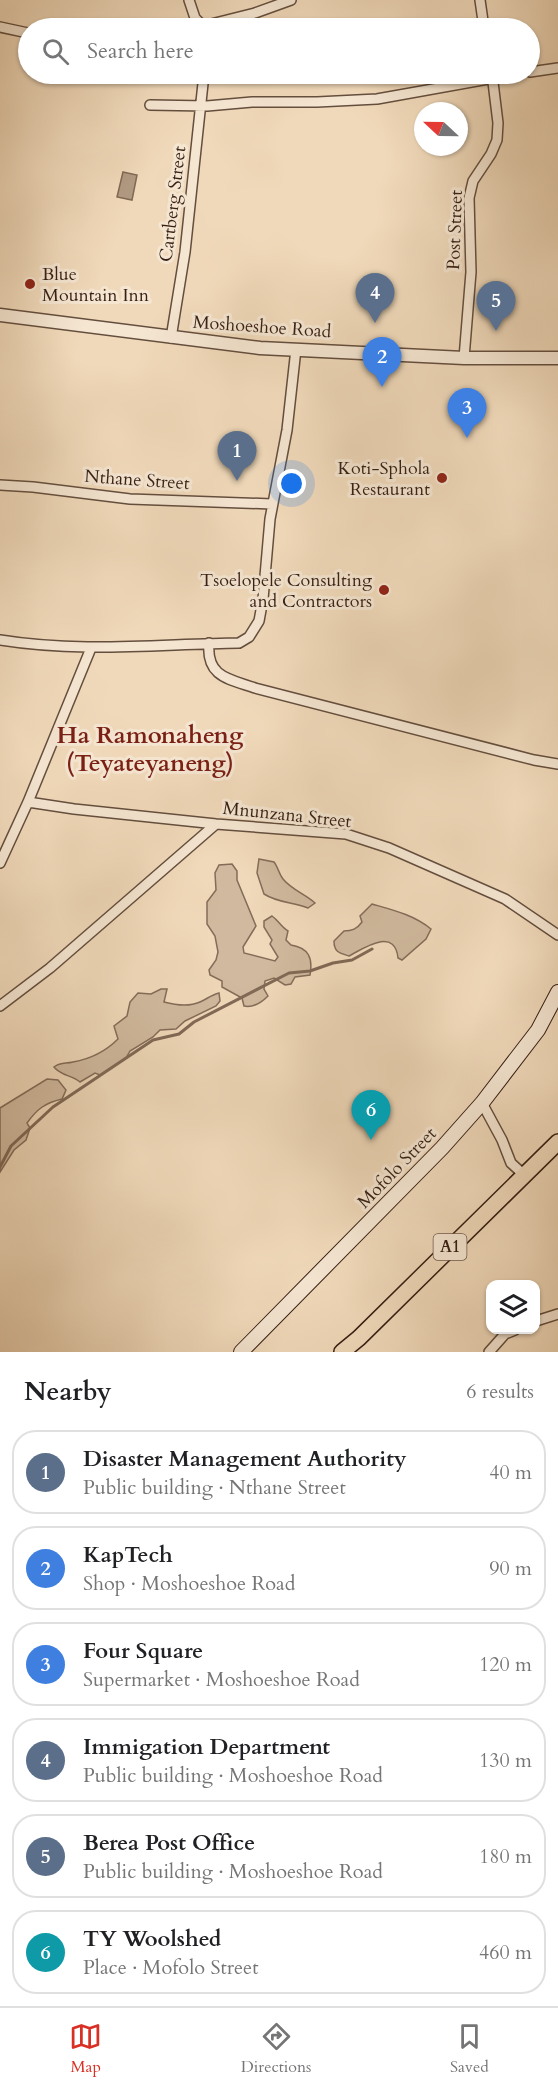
<!DOCTYPE html>
<html lang="en">
<head>
<meta charset="utf-8">
<style>
  :root { --surface:#fff; --page:#f2f2f2; --text:#202124; --muted:#757577; --line:#e0e0e0; --accent:#d93025 }
  body { margin:0; font-family:Cardo,serif; background:var(--page); color:var(--text) }
  .controls { position:absolute; right:18px; bottom:18px; display:grid; overflow:hidden; border-radius:12px; box-shadow:0 2px 4px #0004 }
  .controls button { width:54px; height:54px; display:grid; place-items:center; padding:0; border:0; border-bottom:2px solid var(--line); background:var(--surface); color:var(--text); font:30px sans-serif }
  .compass { position:absolute; left:414px; top:102px; width:54px; height:54px; border-radius:50%; background:var(--surface); box-shadow:0 2px 4px #0004; rotate:292deg }
  .you { position:absolute; left:292px; top:484px; width:21px; height:21px; margin:-15px; border:4px solid #fff; border-radius:50%; background:#1a73e8; box-shadow:0 0 0 9px #1a73e833 }
  .badge { display:grid; place-items:center; width:39px; height:39px; border-radius:50%; background:var(--accent); color:#fff; font-size:20px; font-weight:700 }
  .pin { position:absolute; translate:-50% -50px; filter:drop-shadow(0 2px 3px #0008) }
  .pin::after { content:''; position:absolute; top:32px; width:21px; height:18px; background:inherit; clip-path:polygon(0 0,100% 0,50% 100%) }
  .list { margin:0; padding:0; list-style:none }
  h2 { display:flex; justify-content:space-between; align-items:center; height:78px; margin:0; padding:0 24px; font-size:26px }
  h2 small { font-size:20px; font-weight:400; color:var(--muted) }
  .list li { display:grid; grid-template-columns:39px 1fr auto; gap:18px; align-items:center; box-sizing:border-box; height:84px; margin:0 12px 12px; padding:0 12px; border:2px solid var(--line); border-radius:24px }
  .list b { display:block; font-size:22px; white-space:nowrap }
  .list p { margin:0; font-size:20px; white-space:nowrap; color:var(--muted) }
  .list em { font-size:20px; font-style:normal; color:var(--muted) }
  .icon { flex:none; width:33px; height:33px; fill:none; stroke:currentColor; stroke-width:2; stroke-linecap:round; stroke-linejoin:round }
  .map { position:relative; flex:none; width:558px; height:1352px; overflow:hidden }
  .search { position:absolute; background:var(--surface); box-shadow:0 2px 4px #0004; left:18px; right:18px; top:18px; height:66px; display:flex; align-items:center; gap:15px; box-sizing:border-box; padding:0 21px; border-radius:33px; color:var(--muted); font-size:22px }
  .sheet { height:654px; background:var(--surface) }
  nav { display:flex; justify-content:space-around; align-items:center; box-sizing:border-box; height:84px; border-top:2px solid var(--line); background:var(--surface); font-size:16px; color:var(--muted) }
  nav a { display:grid; justify-items:center; gap:3px }
  nav .on { color:var(--accent) }
  .map>svg:first-child { display:block }
  .green { fill:#d0b99e; stroke:#836c59; stroke-width:1.5 }
  .water { fill:#b19a82; stroke:#806956; stroke-width:1.5 }
  .lines { fill:none; stroke-linecap:round; stroke-linejoin:round }
  .stream { stroke:#806956; stroke-width:3 }
  .minor-casing { stroke:#644e3e; stroke-width:12 }
  .tertiary-casing { stroke:#644e3e; stroke-width:15 }
  .secondary-casing { stroke:#361f14; stroke-width:16 }
  .primary-casing { stroke:#361f14; stroke-width:18 }
  .minor { stroke:#f5e6d2; stroke-width:9 }
  .tertiary { stroke:#f5e6d2; stroke-width:12 }
  .secondary { stroke:#f5e6d2; stroke-width:14 }
  .primary { stroke:#f0d9ba; stroke-width:15 }
  .poi-dot { fill:#8f2418; stroke:#f5e6d2; stroke-width:2 }
  .labels { text-anchor:middle; dominant-baseline:central; stroke-width:6; stroke-linejoin:round; paint-order:stroke }
  .shield { fill:#f5e6d2; stroke:#6f5b4d; stroke-width:1.5 }
  .shield-label { font-size:16px; font-weight:bold; fill:#361f14 }
  .street-label { font-size:18px; fill:#361f14; stroke:#f5e6d2 }
  .poi-label { font-size:18px; fill:#361f14; stroke:#f5e6d2; text-anchor:end }
  .district-label { font-size:24px; font-weight:bold; fill:#7a1f14; stroke:#f5e6d2 }
</style>
</head>
<body>
<div class="map">
<svg width="558" height="1352" viewBox="0 0 558 1352">
  <rect width="100%" height="100%" fill="#f0d9ba"/>
  <filter id="stains"><feTurbulence type="fractalNoise" baseFrequency=".00333" numOctaves="4"/><feColorMatrix values="0 0 0 0 .2 0 0 0 0 .09 0 0 0 0 .02 0 0 0 .5 -.17"/></filter>
  <radialGradient id="worn" r=".72"><stop offset=".6" stop-color="#630" stop-opacity="0"/><stop offset="1" stop-color="#630" stop-opacity=".3"/></radialGradient>
  <path class="green" d="M 259,859 L 274,862 C 278,867 279,874 283,879 C 292,890 305,894 315,903 L 308,908 C 293,902 278,903 264,894 L 257,873 Z
    M 232,864 L 237,871 L 237,880 L 256,926 L 243,947 L 244,953 L 275,961 L 278,957 L 270,944 L 272,940 L 264,927 L 264,921 L 272,916 C 279,921 281,927 288,931 L 286,940 L 291,945 C 309,948 313,958 310,975 L 295,977 L 291,984 L 285,985 L 274,978 L 265,981 L 264,989 L 268,996 C 261,1003 253,1008 244,1006 L 242,998 L 222,987 L 222,981 L 210,975 L 209,970 L 216,960 L 218,952 L 215,936 L 207,924 L 207,902 L 216,890 L 215,873 L 219,865 Z
    M 372,904 C 393,910 414,915 431,929 L 426,939 L 402,960 L 398,958 C 395,927 364,948 349,956 C 339,953 334,952 334,941 L 344,931 C 352,931 357,929 362,922 L 360,916 Z
    M 161,989 L 167,989 L 164,1002 C 175,1005 189,1007 200,1002 C 207,999 211,995 219,993 L 220,1001 L 216,1006 L 185,1021 L 176,1029 L 160,1030 L 153,1037 L 130,1051 L 126,1058 L 100,1075 L 95,1073 L 80,1082 C 72,1075 61,1076 54,1067 C 61,1062 65,1064 73,1062 C 90,1059 105,1052 118,1039 L 114,1026 L 127,1016 L 130,1002 L 138,993 L 151,994 Z
    M 47,1079 L 58,1080 L 66,1090 L 62,1099 C 45,1103 37,1109 27,1123 L 30,1128 L 26,1140 L 14,1150 L 0,1172 L 0,1108 Z"/>
  <path class="water" d="M 123,172 L 137,175 L 132,200 L 117,197 Z"/>
  <g class="lines">
    <path class="stream" d="M 0,1167 L 11,1146 L 53,1107 L 153,1040 L 179,1034 L 194,1022 L 289,973 L 310,971 L 333,963 L 352,960 L 372,949"/>
    <g class="minor-casing">
      <path id="minor" d="M 189,0 L 195,18 L 205,28
        M 480,0 L 484,28
        M 0,27 L 28,33
        M 195,28 L 255,13 L 291,0
        M 530,72 L 558,68
        M 150,105 L 207,106 L 252,102 L 317,102 L 377,99 L 517,74
        M 171,338 L 185,252 L 204,74
        M 464,358 L 471,272 L 469,198 L 473,181 L 491,154 L 497,140 L 498,123 L 492,74
        M 0,485 L 33,487 L 130,499 L 272,504
        M 0,640 C 80,653 159,644 239,643 L 249,637 L 259,621 L 263,599 L 270,519 L 287,430 L 296,349
        M 209,643 C 206,677 229,679 255,688 L 534,760 L 558,764
        M 28,802 L 74,809 L 216,824 L 346,834 L 389,848 L 505,899 L 558,935
        M 0,863 L 28,802 L 91,648
        M 0,1006 L 50,968 L 216,824
        M 482,1103 L 502,1140 L 511,1163 L 523,1174
        M 536,1321 L 558,1314
        M 489,1352 L 505,1334 L 515,1330"/>
    </g>
    <g class="tertiary-casing">
      <path id="tertiary" d="M 0,315 L 260,348 L 464,358 L 558,358"/>
    </g>
    <g class="secondary-casing">
      <path id="secondary" d="M 241,1352 L 442,1148 L 482,1103 L 538,1030 L 558,992"/>
    </g>
    <g class="primary-casing">
      <path id="primary" d="M 342,1352 L 359,1338 L 558,1142"/>
    </g>
    <use href="#minor" class="minor"/>
    <use href="#tertiary" class="tertiary"/>
    <use href="#secondary" class="secondary"/>
    <use href="#primary" class="primary"/>
  </g>
  <g class="poi-dot">
    <circle cx="30" cy="284" r="6"/>
    <circle cx="442" cy="478" r="6"/>
    <circle cx="384" cy="590" r="6"/>
  </g>
  <g class="labels">
    <rect class="shield" x="433.5" y="1234" width="33" height="26" rx="4.5"/>
    <g class="shield-label">
      <text x="450" y="1247">A1</text>
    </g>
    <g class="street-label">
      <text transform="translate(173 204) rotate(-83)">Cartberg Street</text>
      <text transform="translate(455 230) rotate(-88)">Post Street</text>
      <text transform="translate(262 327) rotate(4)">Moshoeshoe Road</text>
      <text transform="translate(137 480) rotate(4)">Nthane Street</text>
      <text transform="translate(287 815) rotate(6)">Mnunzana Street</text>
      <text transform="translate(397 1168) rotate(-46)">Mofolo Street</text>
    </g>
    <g class="poi-label">
      <text x="42" y="274" text-anchor="start">Blue<tspan x="42" dy="21">Mountain Inn</tspan></text>
      <text x="430" y="468">Koti-Sphola<tspan x="430" dy="21">Restaurant</tspan></text>
      <text x="372" y="580">Tsoelopele Consulting<tspan x="372" dy="21">and Contractors</tspan></text>
    </g>
    <g class="district-label">
      <text x="150" y="735">Ha Ramonaheng<tspan x="150" dy="28">(Teyateyaneng)</tspan></text>
    </g>
  </g>
  <rect width="100%" height="100%" filter="url(#stains)"/>
  <rect width="100%" height="100%" fill="url(#worn)"/>
</svg>
<div class="controls">
<button><svg class="icon" aria-label="layers" viewBox="0 0 24 24"><path d="M12 4l9 5-9 5-9-5zM3 14l9 5 9-5"/></svg></button>
</div>
<svg class="compass" viewBox="-18 -18 36 36"><path d="M0-13l5 13h-10z" fill="#e53935"/><path d="M0 13l5-13h-10z" fill="#757577"/></svg>
<div class="you"></div>
<div class="pin badge" style="left:237px;top:481px;background:#5c6f8a">1</div>
<div class="pin badge" style="left:382px;top:387px;background:#3f7fe0">2</div>
<div class="pin badge" style="left:467px;top:438px;background:#3f7fe0">3</div>
<div class="pin badge" style="left:375px;top:323px;background:#5c6f8a">4</div>
<div class="pin badge" style="left:496px;top:331px;background:#5c6f8a">5</div>
<div class="pin badge" style="left:371px;top:1140px;background:#0f9aa8">6</div>
<div class="search"><svg class="icon" aria-label="search" viewBox="0 0 24 24"><circle cx="10" cy="10" r="6"/><path d="M15 15l6 6"/></svg>Search here</div>
</div>
<section class="sheet">
<h2>Nearby<small>6 results</small></h2>
<ul class="list">
<li><span class="badge" style="background:#5c6f8a">1</span><div><b>Disaster Management Authority</b><p>Public building · Nthane Street</p></div><em>40 m</em></li>
<li><span class="badge" style="background:#3f7fe0">2</span><div><b>KapTech</b><p>Shop · Moshoeshoe Road</p></div><em>90 m</em></li>
<li><span class="badge" style="background:#3f7fe0">3</span><div><b>Four Square</b><p>Supermarket · Moshoeshoe Road</p></div><em>120 m</em></li>
<li><span class="badge" style="background:#5c6f8a">4</span><div><b>Immigation Department</b><p>Public building · Moshoeshoe Road</p></div><em>130 m</em></li>
<li><span class="badge" style="background:#5c6f8a">5</span><div><b>Berea Post Office</b><p>Public building · Moshoeshoe Road</p></div><em>180 m</em></li>
<li><span class="badge" style="background:#0f9aa8">6</span><div><b>TY Woolshed</b><p>Place · Mofolo Street</p></div><em>460 m</em></li>
</ul>
</section>
<nav>
<a class="on"><svg class="icon" aria-label="map" viewBox="0 0 24 24"><path d="M3 6l6-2 6 2 6-2v14l-6 2-6-2-6 2zM9 4v14M15 6v14"/></svg>Map</a>
<a><svg class="icon" aria-label="directions" viewBox="0 0 24 24"><path d="M12 3l9 9-9 9-9-9zM9 14v-3h6M13 9l2 2-2 2"/></svg>Directions</a>
<a><svg class="icon" aria-label="saved" viewBox="0 0 24 24"><path d="M7 4h10v16l-5-4-5 4z"/></svg>Saved</a>
</nav>
</body>
</html>
